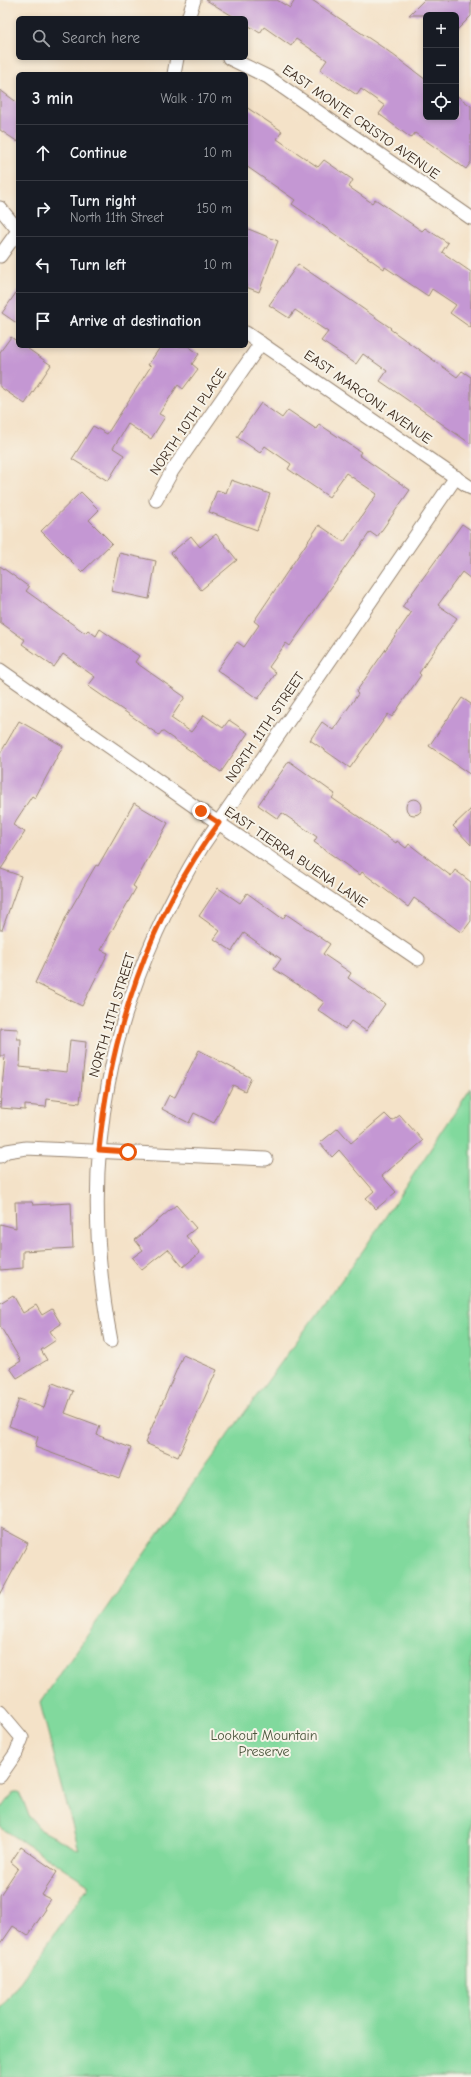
<!DOCTYPE html>
<html lang="en">
<head>
<meta charset="utf-8">
<style>
  :root { --surface:#171b24; --page:#20242c; --text:#f1f3f6; --muted:#9ea1a6; --line:#363941 }
  body { margin:0; font-family:"Comic Neue",sans-serif; background:var(--page); color:var(--text) }
  .controls { position:absolute; right:12px; top:12px; display:grid; overflow:hidden; border-radius:6px; box-shadow:0 2px 6px #0003 }
  .controls button { width:36px; height:36px; display:grid; place-items:center; padding:0; border:0; border-bottom:1px solid var(--line); background:var(--surface); color:var(--text); font:20px sans-serif }
  .stop { position:absolute; width:12px; height:12px; margin:-9px; border:3px solid #ea580c; border-radius:50%; background:#fff }
  .stop.end { background:#ea580c; border-color:#fff; box-shadow:0 1px 4px #0008 }
  .list { margin:0; padding:0; list-style:none }
  h2 { display:flex; justify-content:space-between; align-items:center; height:52px; margin:0; padding:0 16px; font-size:17px }
  h2 small { font-size:13px; font-weight:400; color:var(--muted) }
  .list li { display:grid; grid-template-columns:26px 1fr auto; gap:12px; align-items:center; box-sizing:border-box; height:56px; padding:0 16px; border-top:1px solid var(--line) }
  .list b { display:block; font-size:15px; white-space:nowrap }
  .list p { margin:0; font-size:13px; white-space:nowrap; color:var(--muted) }
  .list em { font-size:13px; font-style:normal; color:var(--muted) }
  .icon { flex:none; width:22px; height:22px; fill:none; stroke:currentColor; stroke-width:2; stroke-linecap:round; stroke-linejoin:round }
  .map { position:relative; flex:none; width:471px; height:2077px; overflow:hidden }
  .search { position:absolute; background:var(--surface); box-shadow:0 2px 6px #0003; left:16px; top:16px; width:232px; height:44px; display:flex; align-items:center; gap:10px; box-sizing:border-box; padding:0 14px; border-radius:6px; color:var(--muted); font-size:15px }
  .panel { position:absolute; background:var(--surface); box-shadow:0 2px 6px #0003; left:16px; top:72px; width:232px; height:276px; border-radius:6px }
  .map>svg:first-child { display:block }
  .green { fill:#81d99d; stroke:#5e825e }
  .building { fill:#c497d3 }
  .lines { fill:none; stroke-linecap:round; stroke-linejoin:round }
  .street-casing { stroke:#988673; stroke-width:15 }
  .street { stroke:#fff; stroke-width:13 }
  .route { stroke:#ea580c; stroke-width:5 }
  .labels { text-anchor:middle; dominant-baseline:central; stroke-width:4; stroke-linejoin:round; paint-order:stroke }
  .street-label { font-size:14px; fill:#3b2a1e; stroke:#f7f3e8 }
  .park-label { font-size:14px; fill:#4c563e; stroke:#f7f3e8 }
</style>
</head>
<body>
<div class="map">
<svg width="471" height="2077" viewBox="0 0 471 2077">
  <rect width="100%" height="100%" fill="#f7f3e8"/>
  <filter id="ink" filterUnits="userSpaceOnUse"><feTurbulence type="fractalNoise" baseFrequency=".025" numOctaves="2"/><feDisplacementMap in="SourceGraphic" scale="8" xChannelSelector="R" yChannelSelector="G"/><feConvolveMatrix kernelMatrix="1 2 1 2 8 2 1 2 1" color-interpolation-filters="sRGB"/></filter>
  <filter id="wash" filterUnits="userSpaceOnUse"><feTurbulence type="fractalNoise" baseFrequency=".012" numOctaves="4" result="noise"/><feDisplacementMap in="SourceGraphic" scale="16" xChannelSelector="R" yChannelSelector="G"/><feGaussianBlur stdDeviation="0.9" result="paint"/><feColorMatrix in="noise" values="0 0 0 0 0 0 0 0 0 0 0 0 0 0 0 0 0 1.4 0 .05"/><feComposite in="paint" operator="in"/></filter>
  <g filter="url(#wash)">
    <rect width="100%" height="100%" fill="#f4e2c8"/>
    <path class="green" d="M 471,1088 L 471,2077 L 0,2077 L 0,2010 L 88,1887 L 88,1884 L 0,1827 L 0,1811 L 14,1792 L 20,1792 L 29,1816 L 41,1830 L 79,1850 L 40,1703 L 207,1464 L 364,1249 Z"/>
    <g id="blocks">
      <path class="building" d="M 206,0 L 277,0 L 290,8 L 295,0 L 312,0 L 388,51 L 426,80 L 426,117 L 456,117 L 456,95 L 471,106 L 471,162 L 466,169 L 415,133 L 411,138 L 379,114 L 385,106 L 361,89 L 357,95 L 320,70 L 327,60 L 296,39 L 291,46 L 264,27 L 260,33 L 246,24 L 246,18 L 236,18 Z
        M 424,0 L 471,0 L 471,16 L 456,31 L 456,15 L 409,15 Z
        M 0,90 L 18,103 L 18,142 L 0,130 Z
        M 246,107 L 282,131 L 277,139 L 318,167 L 324,160 L 353,180 L 349,187 L 372,203 L 375,199 L 422,231 L 425,228 L 448,243 L 442,252 L 471,272 L 471,328 L 450,313 L 456,305 L 432,289 L 428,296 L 385,267 L 384,269 L 292,204 L 295,200 L 246,166 Z
        M 246,228 L 278,241 L 259,292 L 246,287 Z
        M 298,264 L 391,328 L 390,329 L 457,377 L 462,371 L 471,377 L 471,444 L 380,381 L 387,371 L 363,354 L 356,364 L 321,341 L 328,332 L 295,310 L 289,318 L 269,305 Z
        M 18,290 L 18,324 L 2,313 Z
        M 11,337 L 18,342 L 18,346 L 24,346 L 51,365 L 25,404 L 0,387 L 0,352 Z
        M 161,346 L 188,346 L 199,354 L 192,364 L 198,369 L 183,389 L 178,385 L 159,414 L 165,417 L 151,439 L 128,424 L 113,448 L 124,455 L 108,481 L 72,459 L 93,426 L 107,434 L 151,366 L 148,365 Z
        M 261,403 L 282,418 L 288,410 L 316,429 L 319,424 L 361,452 L 359,455 L 410,490 L 377,537 L 370,532 L 290,646 L 286,643 L 269,667 L 276,673 L 258,699 L 217,670 L 237,642 L 244,647 L 259,625 L 254,621 L 319,525 L 344,542 L 377,494 L 346,473 L 329,497 L 288,469 L 291,464 L 265,446 L 260,453 L 237,437 Z
        M 231,480 L 270,494 L 257,530 L 209,512 L 217,490 L 226,493 Z
        M 81,492 L 99,510 L 89,520 L 112,543 L 82,572 L 41,531 Z
        M 462,524 L 471,530 L 471,579 L 462,572 L 438,605 L 457,618 L 419,673 L 421,675 L 392,717 L 388,714 L 350,768 L 310,740 L 322,722 L 333,730 L 358,694 L 356,692 L 411,613 L 402,607 Z
        M 216,534 L 237,560 L 201,590 L 171,553 L 191,536 L 200,547 Z
        M 119,553 L 156,561 L 149,599 L 111,591 Z
        M 0,566 L 29,587 L 26,591 L 85,633 L 88,630 L 96,636 L 100,629 L 139,656 L 135,662 L 185,697 L 171,718 L 191,732 L 204,715 L 223,728 L 229,720 L 248,733 L 221,772 L 162,731 L 159,735 L 88,686 L 95,677 L 63,654 L 54,667 L 22,644 L 25,640 L 0,622 Z
        M 462,698 L 471,704 L 471,775 L 429,746 Z
        M 19,721 L 63,746 L 35,798 L 32,796 L 13,825 L 25,832 L 1,869 L 21,876 L 2,930 L 0,930 L 0,754 Z
        M 289,761 L 335,794 L 332,798 L 396,843 L 397,841 L 406,848 L 409,844 L 451,876 L 455,870 L 471,882 L 471,921 L 462,933 L 414,898 L 408,907 L 362,872 L 360,875 L 314,842 L 317,837 L 282,813 L 278,819 L 258,805 Z
        M406 807a8 8 0 1 1 16 0a8 8 0 1 1-16 0Z
        M 134,803 L 168,823 L 133,886 L 136,888 L 101,950 L 108,953 L 82,1006 L 35,983 L 67,915 L 96,865 L 98,866 Z
        M 471,809 L 471,845 L 453,826 Z
        M 218,888 L 240,903 L 247,893 L 283,919 L 286,914 L 330,944 L 323,954 L 351,973 L 348,978 L 385,1004 L 366,1031 L 351,1021 L 345,1029 L 318,1010 L 324,1002 L 274,969 L 281,959 L 244,933 L 232,951 L 214,939 L 220,931 L 199,916 Z
        M 0,1028 L 18,1029 L 17,1039 L 21,1039 L 20,1067 L 67,1072 L 70,1040 L 86,1042 L 80,1103 L 47,1099 L 46,1107 L 25,1105 L 25,1110 L 0,1108 L 5,1056 L 0,1056 Z
        M 199,1050 L 251,1078 L 245,1091 L 233,1085 L 214,1123 L 194,1113 L 189,1123 L 162,1109 L 169,1095 L 175,1097 Z
        M 385,1114 L 392,1121 L 400,1115 L 423,1141 L 382,1176 L 396,1192 L 376,1209 L 366,1198 L 374,1191 L 339,1150 L 332,1157 L 320,1143 L 338,1128 L 351,1143 Z
        M 15,1202 L 32,1202 L 33,1205 L 71,1203 L 73,1248 L 23,1251 L 23,1268 L 0,1270 L 0,1224 L 16,1228 Z
        M 176,1205 L 196,1228 L 186,1236 L 200,1253 L 183,1267 L 168,1249 L 142,1270 L 132,1258 L 143,1250 L 135,1240 Z
        M 13,1295 L 23,1313 L 36,1305 L 42,1315 L 52,1309 L 61,1324 L 50,1331 L 56,1340 L 41,1350 L 47,1360 L 17,1378 L 10,1368 L 21,1361 L 0,1326 L 0,1303 Z
        M 183,1355 L 217,1370 L 178,1457 L 145,1443 Z
        M 53,1383 L 73,1391 L 65,1413 L 100,1426 L 97,1435 L 131,1448 L 119,1478 L 35,1447 L 38,1437 L 9,1426 L 19,1399 L 44,1408 Z
        M 0,1528 L 28,1543 L 0,1595 Z
        M 21,1847 L 57,1872 L 42,1895 L 50,1899 L 44,1908 L 46,1909 L 28,1936 L 13,1926 L 0,1945 L 0,1895 L 18,1868 L 11,1862 Z"/>
    </g>
  </g>
  <g filter="url(#ink)">
    <use href="#blocks" fill-opacity="0" stroke="#988673" stroke-width="1"/>
    <g class="lines">
      <g class="street-casing">
        <path id="street" d="M 188,18 L 194,0
          M 229,58 L 268,77 L 471,218
          M 174,74 L 177,58
          M 0,208 L 18,230
          M 0,256 L 18,231
          M 246,333 L 471,488
          M 156,500 L 172,471 L 261,343
          M 0,670 L 201,811 L 418,959
          M 0,1156 L 7,1151 L 26,1148 L 266,1159
          M 111,1341 C 76,1161 108,1000 203,845 L 456,477
          M 0,1712 L 22,1738 L 16,1753 L 0,1776"/>
      </g>
      <use href="#street" class="street"/>
    </g>
  </g>
  <g class="lines" filter="url(#ink)">
    <path class="route" d="M 128,1152 L 99,1150 C 110,1034 149,917 219,823 L 201,811"/>
  </g>
  <g class="labels">
    <g class="street-label">
      <text transform="translate(361 122) rotate(35)">EAST MONTE CRISTO AVENUE</text>
      <text transform="translate(368 397) rotate(35)">EAST MARCONI AVENUE</text>
      <text transform="translate(188 422) rotate(-56)">NORTH 10TH PLACE</text>
      <text transform="translate(265 727) rotate(-56)">NORTH 11TH STREET</text>
      <text transform="translate(296 857) rotate(34)">EAST TIERRA BUENA LANE</text>
      <text transform="translate(112 1015) rotate(-73)">NORTH 11TH STREET</text>
    </g>
    <g class="park-label">
      <text x="264" y="1735">Lookout Mountain<tspan x="264" dy="16">Preserve</tspan></text>
    </g>
  </g>
</svg>
<div class="controls">
<button>+</button>
<button>−</button>
<button><svg class="icon" aria-label="locate" viewBox="0 0 24 24"><circle cx="12" cy="12" r="6"/><path d="M12 2v4M12 18v4M2 12h4M18 12h4"/></svg></button>
</div>
<div class="stop" style="left:128px;top:1152px"></div>
<div class="stop end" style="left:201px;top:811px"></div>
<div class="search"><svg class="icon" aria-label="search" viewBox="0 0 24 24"><circle cx="10" cy="10" r="6"/><path d="M15 15l6 6"/></svg>Search here</div>
<section class="panel">
<h2>3 min<small>Walk · 170 m</small></h2>
<ul class="list">
<li><svg class="icon" aria-label="ahead" viewBox="0 0 24 24"><path d="M12 20V5M6 11l6-6 6 6"/></svg><div><b>Continue</b></div><em>10 m</em></li>
<li><svg class="icon" aria-label="right" viewBox="0 0 24 24"><path d="M7 20v-9h11M14 6l5 5-5 5"/></svg><div><b>Turn right</b><p>North 11th Street</p></div><em>150 m</em></li>
<li><svg class="icon" aria-label="left" viewBox="0 0 24 24"><path d="M17 20v-9H6M10 6l-5 5 5 5"/></svg><div><b>Turn left</b></div><em>10 m</em></li>
<li><svg class="icon" aria-label="arrive" viewBox="0 0 24 24"><path d="M6 21V4h12l-3 4 3 4H6"/></svg><div><b>Arrive at destination</b></div></li>
</ul>
</section>
</div>
</body>
</html>
